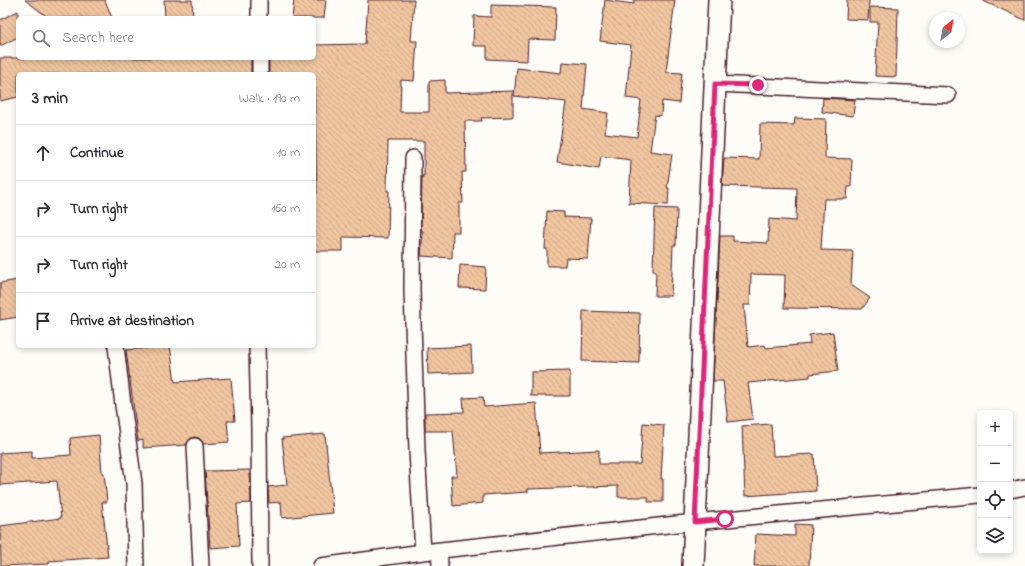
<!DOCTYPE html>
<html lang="en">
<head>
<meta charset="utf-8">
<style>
  :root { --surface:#fff; --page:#f2f2f3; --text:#2b2b33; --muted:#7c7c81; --line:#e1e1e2 }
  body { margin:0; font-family:"Indie Flower",sans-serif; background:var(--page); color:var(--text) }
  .controls { position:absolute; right:12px; bottom:12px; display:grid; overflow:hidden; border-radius:6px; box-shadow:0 2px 6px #0003 }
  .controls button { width:36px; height:36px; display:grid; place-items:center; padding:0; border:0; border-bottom:1px solid var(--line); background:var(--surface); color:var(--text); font:20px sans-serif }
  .compass { position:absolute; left:929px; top:12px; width:36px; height:36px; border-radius:50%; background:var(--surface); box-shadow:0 2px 6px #0003; rotate:31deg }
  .stop { position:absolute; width:12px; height:12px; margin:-9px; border:3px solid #db2777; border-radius:50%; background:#fff }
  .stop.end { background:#db2777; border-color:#fff; box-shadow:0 1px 4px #0008 }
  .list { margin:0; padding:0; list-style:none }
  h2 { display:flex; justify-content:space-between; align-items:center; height:52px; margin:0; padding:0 16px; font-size:17px }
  h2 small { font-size:13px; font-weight:400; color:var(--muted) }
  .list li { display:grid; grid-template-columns:26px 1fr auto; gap:12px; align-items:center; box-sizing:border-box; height:56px; padding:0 16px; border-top:1px solid var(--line) }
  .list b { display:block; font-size:15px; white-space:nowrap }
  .list em { font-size:13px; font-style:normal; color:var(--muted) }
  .icon { flex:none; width:22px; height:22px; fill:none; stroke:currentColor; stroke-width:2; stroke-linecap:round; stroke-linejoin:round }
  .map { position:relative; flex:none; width:1025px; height:566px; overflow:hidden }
  .search { position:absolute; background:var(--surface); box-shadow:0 2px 6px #0003; left:16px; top:16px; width:300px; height:44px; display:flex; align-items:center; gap:10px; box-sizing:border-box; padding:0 14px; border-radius:6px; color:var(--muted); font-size:15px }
  .panel { position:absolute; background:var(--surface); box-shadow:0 2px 6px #0003; left:16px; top:72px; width:300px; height:276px; border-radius:6px }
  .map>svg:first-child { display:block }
  .building { fill:url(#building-back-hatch); stroke:#4a1f2b }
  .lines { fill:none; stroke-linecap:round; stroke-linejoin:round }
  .minor-casing { stroke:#4a1f2b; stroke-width:18 }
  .secondary-casing { stroke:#4a1f2b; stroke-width:24 }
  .minor { stroke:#fdfcf7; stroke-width:15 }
  .secondary { stroke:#fdfcf7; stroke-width:21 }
  .route { stroke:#db2777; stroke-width:5 }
</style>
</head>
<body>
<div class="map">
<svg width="1025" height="566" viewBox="0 0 1025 566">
  <defs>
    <pattern id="building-back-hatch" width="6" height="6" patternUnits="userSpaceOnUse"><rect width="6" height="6" fill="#f0c5a0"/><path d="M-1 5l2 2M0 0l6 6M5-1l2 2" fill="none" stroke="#cfa98a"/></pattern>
  </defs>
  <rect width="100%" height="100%" fill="#fdfcf7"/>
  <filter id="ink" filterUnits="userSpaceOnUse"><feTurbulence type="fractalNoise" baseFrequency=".025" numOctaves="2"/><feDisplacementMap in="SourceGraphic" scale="8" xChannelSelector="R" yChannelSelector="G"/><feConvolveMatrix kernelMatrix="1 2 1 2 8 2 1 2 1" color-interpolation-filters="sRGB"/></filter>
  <g filter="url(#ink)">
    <path class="building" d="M 25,0 L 105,0 L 112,18 L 49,18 Z
      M 164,0 L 192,0 L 193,18 L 165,18 Z
      M 294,0 L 326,0 L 324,18 L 292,18 Z
      M 368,0 L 414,0 L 411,41 L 417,41 L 414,81 L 401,80 L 400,112 L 429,112 L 429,81 L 445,80 L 445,93 L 513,91 L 513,117 L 481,118 L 482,121 L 465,121 L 466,172 L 462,172 L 463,203 L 459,203 L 459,232 L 453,232 L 452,258 L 421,256 L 423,231 L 421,231 L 422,176 L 424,176 L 424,141 L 388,141 L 387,191 L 389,191 L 388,238 L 343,237 L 343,251 L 314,251 L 314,193 L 317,193 L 314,74 L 269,74 L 269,58 L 314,58 L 314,45 L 365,44 Z
      M 605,0 L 634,4 L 634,0 L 675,0 L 666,72 L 682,73 L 679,103 L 662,101 L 661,116 L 655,115 L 650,151 L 672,154 L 667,188 L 669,188 L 668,205 L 629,203 L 631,160 L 601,156 L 599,169 L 557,162 L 566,102 L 514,96 L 517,68 L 561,73 L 562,62 L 587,64 L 583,109 L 608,113 L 605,133 L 637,137 L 641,100 L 626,98 L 631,45 L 600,41 Z
      M 847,0 L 869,0 L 868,20 L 846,19 Z
      M 981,0 L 1025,0 L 1025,20 Z
      M 491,5 L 556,7 L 555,40 L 528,39 L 527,61 L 487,59 L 487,46 L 473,46 L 474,16 L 491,17 Z
      M 870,7 L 898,8 L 896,77 L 875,76 L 878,22 L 870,22 Z
      M 18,11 L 18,37 L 0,46 L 0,20 Z
      M 0,58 L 251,58 L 251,74 L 18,74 L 18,97 L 0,101 Z
      M 823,98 L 855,100 L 853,116 L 822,112 Z
      M 795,118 L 826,119 L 825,158 L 852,159 L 851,187 L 848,187 L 847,199 L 824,199 L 821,250 L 853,251 L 851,285 L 870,298 L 862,309 L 784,308 L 785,275 L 751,274 L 750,305 L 744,305 L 748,347 L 765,345 L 766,348 L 810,344 L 809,335 L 833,332 L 838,371 L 810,374 L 810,377 L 748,383 L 753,419 L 728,422 L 723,381 L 713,381 L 720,236 L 733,236 L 733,241 L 768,243 L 769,219 L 796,221 L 797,188 L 722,186 L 724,158 L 759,159 L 760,124 L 794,125 Z
      M 655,208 L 677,209 L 676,245 L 673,245 L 671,296 L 655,296 L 656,271 L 653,271 Z
      M 547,211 L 564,212 L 564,217 L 591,218 L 588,259 L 566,258 L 565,266 L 547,266 L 547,249 L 545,249 Z
      M 460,265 L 486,267 L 485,289 L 459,288 Z
      M 18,280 L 18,317 L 0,320 L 0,283 Z
      M 583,311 L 640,313 L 639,363 L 582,361 Z
      M 170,346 L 175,382 L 231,378 L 235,421 L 227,421 L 229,442 L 204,444 L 199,438 L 194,437 L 190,439 L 186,445 L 143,448 L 143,440 L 138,441 L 126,350 Z
      M 471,346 L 472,372 L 428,374 L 427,348 Z
      M 570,371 L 570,396 L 531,396 L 531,372 Z
      M 483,397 L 484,407 L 536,403 L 540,453 L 599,450 L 599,464 L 640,464 L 643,423 L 664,425 L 661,479 L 663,479 L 663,502 L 648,502 L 648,497 L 618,497 L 618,486 L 528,489 L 528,492 L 483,495 L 483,503 L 453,506 L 451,476 L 457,476 L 453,431 L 425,431 L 425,413 L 464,412 L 463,398 Z
      M 771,424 L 773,456 L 814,454 L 816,491 L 745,496 L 742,426 Z
      M 325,434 L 333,513 L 282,518 L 281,502 L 269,503 L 268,487 L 287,485 L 282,438 Z
      M 99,435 L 102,473 L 104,473 L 107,502 L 102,502 L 108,557 L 49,561 L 49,564 L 1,566 L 0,526 L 61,518 L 57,481 L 0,485 L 0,453 L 32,451 L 32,458 L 71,455 L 70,438 Z
      M 250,470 L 251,503 L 237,504 L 239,546 L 210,548 L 205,471 Z
      M 795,524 L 811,525 L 809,566 L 754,566 L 756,534 L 795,536 Z"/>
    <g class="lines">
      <g class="minor-casing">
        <path id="minor" d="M 259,0 L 259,18
          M 260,58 L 260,74
          M 715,84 L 948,95
          M 413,158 L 412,290 L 417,451 L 423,552
          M 116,346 L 123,405 L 134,483 L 136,566
          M 257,346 L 259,428 L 260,566
          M 195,446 L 201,566
          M 1010,490 L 1025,487
          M 439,551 L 440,566
          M 321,566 L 423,552 L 695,522 L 980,495"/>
      </g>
      <g class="secondary-casing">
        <path id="secondary" d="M 693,566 L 719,0"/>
      </g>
      <use href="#minor" class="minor"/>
      <use href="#secondary" class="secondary"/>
    </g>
  </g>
  <g class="lines" filter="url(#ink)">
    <path class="route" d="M 725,519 L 695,522 L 715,84 L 758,85"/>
  </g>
</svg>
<div class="controls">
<button>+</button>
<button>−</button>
<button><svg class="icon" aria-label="locate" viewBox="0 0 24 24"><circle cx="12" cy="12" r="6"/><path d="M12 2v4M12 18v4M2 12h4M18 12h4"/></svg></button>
<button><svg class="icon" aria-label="layers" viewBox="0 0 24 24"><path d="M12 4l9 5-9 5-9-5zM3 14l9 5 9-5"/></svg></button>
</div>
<svg class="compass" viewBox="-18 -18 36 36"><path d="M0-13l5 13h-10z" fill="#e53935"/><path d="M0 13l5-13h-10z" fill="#7c7c81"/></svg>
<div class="stop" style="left:725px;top:519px"></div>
<div class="stop end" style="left:758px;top:85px"></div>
<div class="search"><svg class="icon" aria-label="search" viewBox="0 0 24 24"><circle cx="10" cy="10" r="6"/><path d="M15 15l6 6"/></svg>Search here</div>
<section class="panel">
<h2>3 min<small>Walk · 190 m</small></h2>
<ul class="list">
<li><svg class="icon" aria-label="ahead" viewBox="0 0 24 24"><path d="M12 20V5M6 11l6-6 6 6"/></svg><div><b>Continue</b></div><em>10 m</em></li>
<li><svg class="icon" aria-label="right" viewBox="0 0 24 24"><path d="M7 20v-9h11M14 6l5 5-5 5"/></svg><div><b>Turn right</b></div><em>160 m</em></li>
<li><svg class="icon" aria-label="right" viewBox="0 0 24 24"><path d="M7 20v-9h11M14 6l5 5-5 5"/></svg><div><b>Turn right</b></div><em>20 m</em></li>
<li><svg class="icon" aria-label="arrive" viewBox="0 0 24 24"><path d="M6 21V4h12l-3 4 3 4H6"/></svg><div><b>Arrive at destination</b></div></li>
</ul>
</section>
</div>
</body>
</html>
